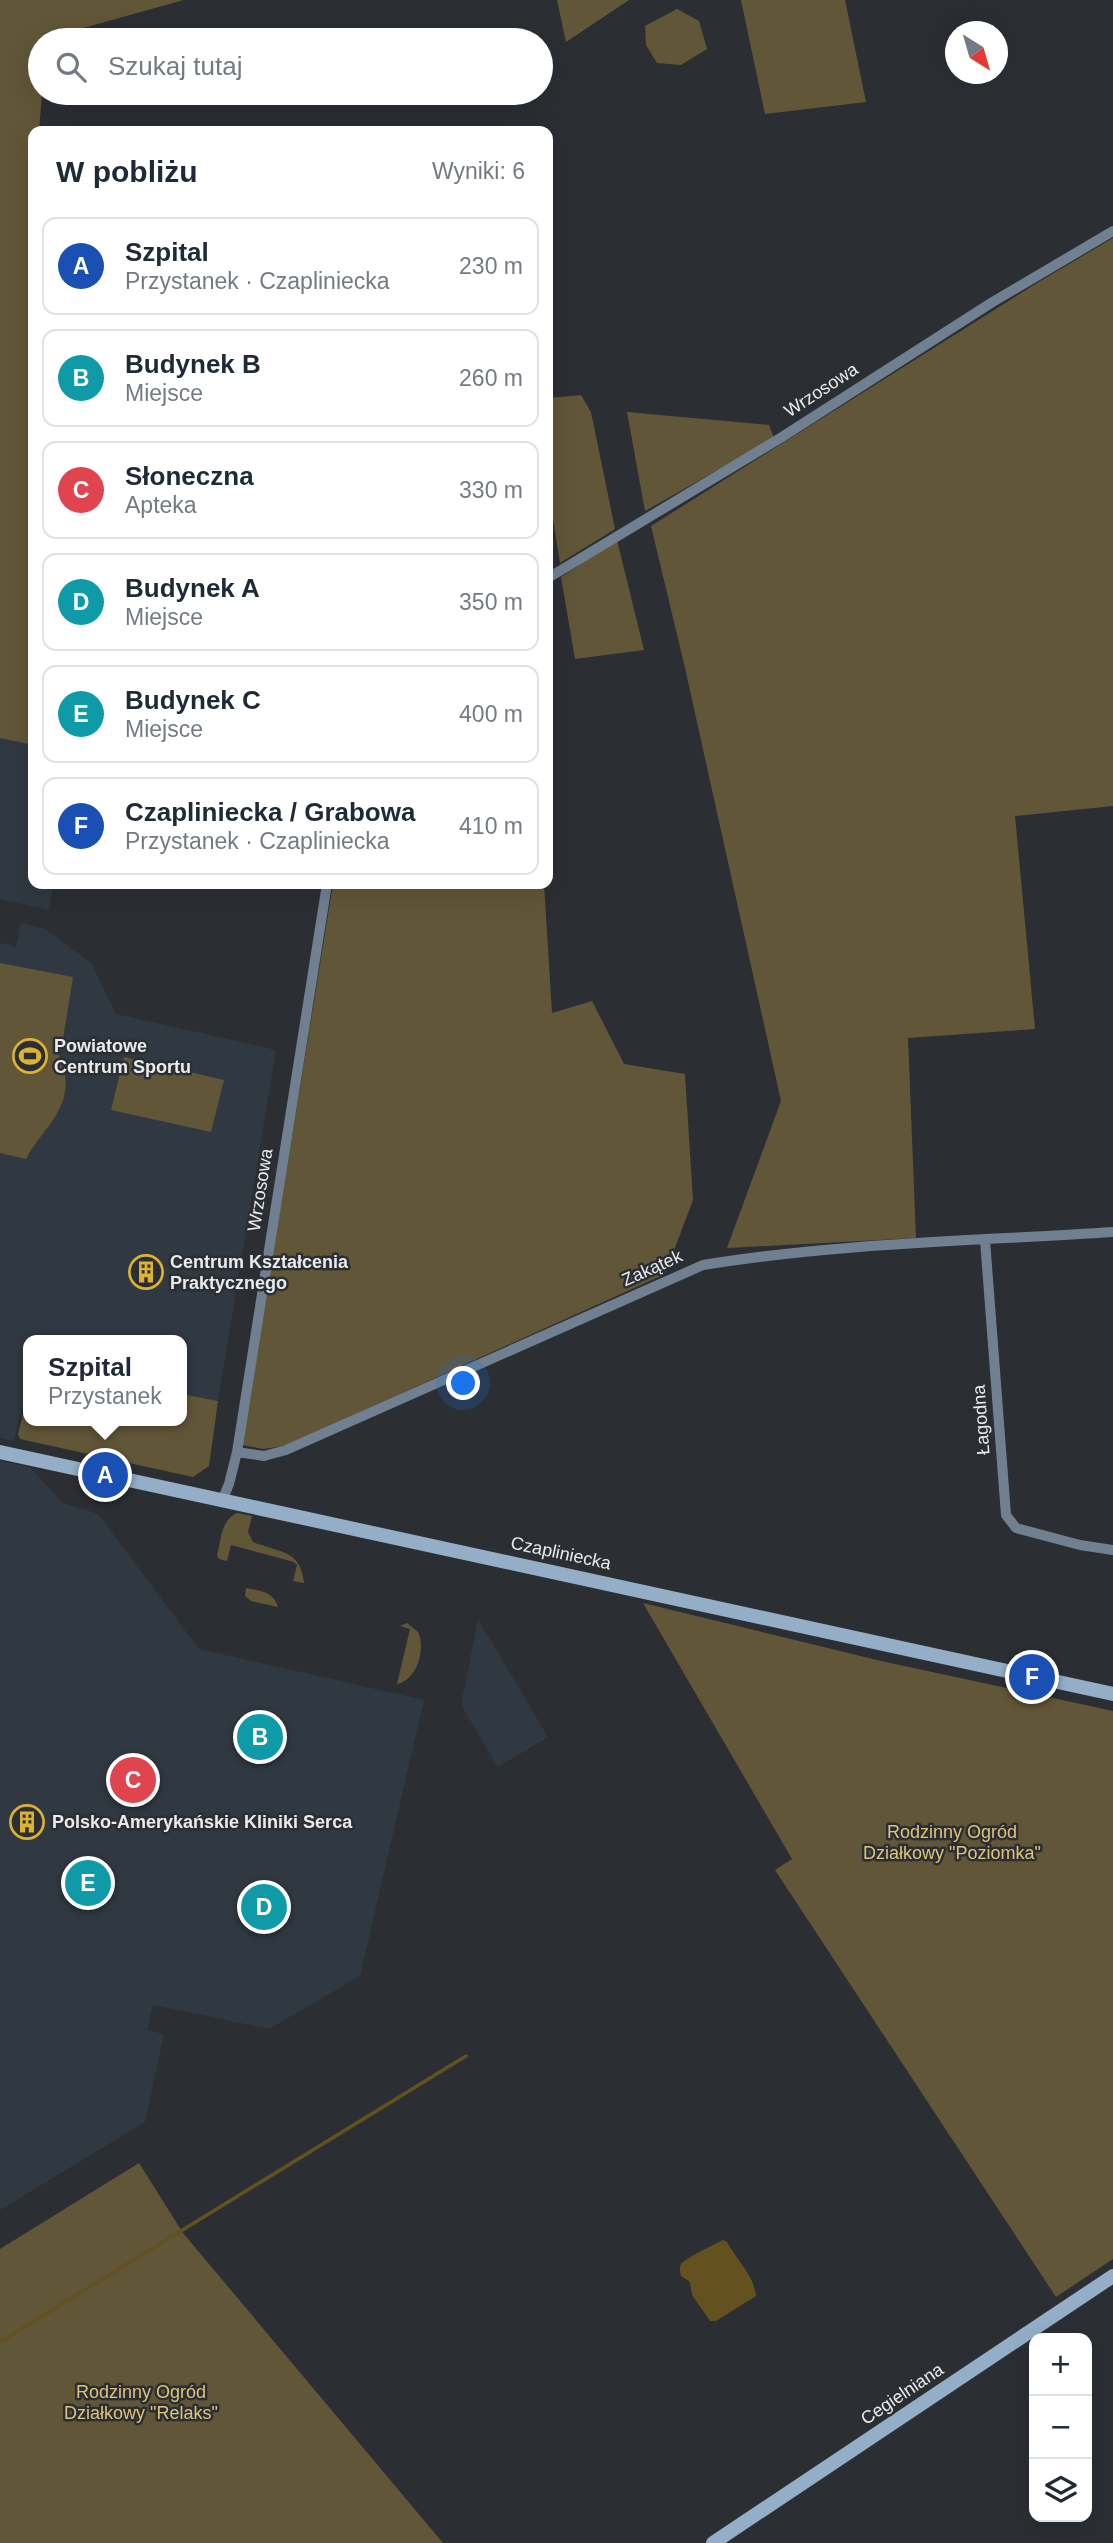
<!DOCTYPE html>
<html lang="pl">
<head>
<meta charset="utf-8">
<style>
  :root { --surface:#fff; --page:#f2f2f3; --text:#1f2937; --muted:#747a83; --line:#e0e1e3; --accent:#1a73e8 }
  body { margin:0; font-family:Helvetica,sans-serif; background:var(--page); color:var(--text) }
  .controls { position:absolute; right:21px; bottom:21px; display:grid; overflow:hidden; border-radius:14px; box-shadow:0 7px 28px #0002 }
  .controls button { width:63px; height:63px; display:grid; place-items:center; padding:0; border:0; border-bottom:2px solid var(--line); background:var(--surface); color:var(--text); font:35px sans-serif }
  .compass { position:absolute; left:945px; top:21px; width:63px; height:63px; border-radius:50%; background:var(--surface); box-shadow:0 7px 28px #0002; rotate:143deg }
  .you { position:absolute; left:464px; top:1384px; width:24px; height:24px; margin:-18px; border:5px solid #fff; border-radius:50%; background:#1a73e8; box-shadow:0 0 0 10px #1a73e833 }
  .badge { display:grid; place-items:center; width:46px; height:46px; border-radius:50%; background:var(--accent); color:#fff; font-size:23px; font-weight:700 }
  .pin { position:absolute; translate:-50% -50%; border:4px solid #fff; box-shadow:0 2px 7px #0006 }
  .popup { position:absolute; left:23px; top:1335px; width:164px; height:91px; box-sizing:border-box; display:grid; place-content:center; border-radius:14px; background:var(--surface); filter:drop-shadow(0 2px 5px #0005); font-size:23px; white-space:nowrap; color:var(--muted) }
  .popup b { font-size:26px; color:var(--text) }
  .popup::after { content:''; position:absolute; left:50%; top:100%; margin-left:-14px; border:14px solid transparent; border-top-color:var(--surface) }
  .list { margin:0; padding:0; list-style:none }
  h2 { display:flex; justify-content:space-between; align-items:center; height:91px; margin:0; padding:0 28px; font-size:30px }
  h2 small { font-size:23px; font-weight:400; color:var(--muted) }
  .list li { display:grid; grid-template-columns:46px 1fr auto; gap:21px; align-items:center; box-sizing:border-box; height:98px; margin:0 14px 14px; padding:0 14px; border:2px solid var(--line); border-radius:14px }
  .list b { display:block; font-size:26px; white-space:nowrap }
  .list p { margin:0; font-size:23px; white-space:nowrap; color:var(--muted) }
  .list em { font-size:23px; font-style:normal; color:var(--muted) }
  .icon { flex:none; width:38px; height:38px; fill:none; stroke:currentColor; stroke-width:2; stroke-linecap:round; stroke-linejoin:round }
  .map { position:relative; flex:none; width:1113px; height:2543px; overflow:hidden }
  .search { position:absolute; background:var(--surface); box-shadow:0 7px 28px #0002; left:28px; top:28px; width:525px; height:77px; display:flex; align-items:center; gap:18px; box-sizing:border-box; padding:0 24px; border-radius:38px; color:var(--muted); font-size:26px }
  .panel { position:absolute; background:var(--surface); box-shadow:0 7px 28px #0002; left:28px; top:126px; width:525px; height:763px; border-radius:14px }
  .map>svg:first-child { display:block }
  .built { fill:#303841 }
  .green { fill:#625638 }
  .water { fill:#635120 }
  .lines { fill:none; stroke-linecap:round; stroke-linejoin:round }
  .stream { stroke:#635120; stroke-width:3.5 }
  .street { stroke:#708091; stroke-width:10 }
  .secondary { stroke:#94aec8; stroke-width:14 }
  .labels { text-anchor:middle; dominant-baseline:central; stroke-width:5; stroke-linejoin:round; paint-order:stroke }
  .street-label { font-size:18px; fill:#e9ecee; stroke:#2b2f33 }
  .poi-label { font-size:18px; font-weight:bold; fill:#e9ecee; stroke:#2b2f33; text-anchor:start }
  .park-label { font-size:18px; fill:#e0c377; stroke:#2b2f33 }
</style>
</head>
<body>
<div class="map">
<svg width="1113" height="2543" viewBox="0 0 1113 2543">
  <rect width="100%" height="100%" fill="#2b2f33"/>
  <path class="built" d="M 0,738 L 33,745 L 33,884 L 54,884 L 48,910 L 0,899 Z
    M 21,923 L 43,928 L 91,963 L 116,1014 L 276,1050 L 218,1401 L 182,1394 L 182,1340 L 28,1340 L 28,1382 L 14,1441 L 0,1438 L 0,943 L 16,947 Z
    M 0,1461 L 30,1467 L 63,1503 L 98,1514 L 199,1649 L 424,1700 L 360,1976 L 269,2029 L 153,2005 L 147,2030 L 164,2034 L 145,2122 L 0,2210 Z
    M 478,1619 L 548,1737 L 498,1767 L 461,1705 Z"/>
  <path class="green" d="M 0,0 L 184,0 L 40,40 L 40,93 L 42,93 L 39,131 L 33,131 L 31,214 L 33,215 L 33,745 L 0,738 Z
    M 557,0 L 629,0 L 566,42 Z
    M 741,0 L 845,0 L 866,102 L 765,114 Z
    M 677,9 L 699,21 L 707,49 L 681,65 L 657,63 L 646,45 L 645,26 Z
    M 1113,238 L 1113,806 L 1015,816 L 1035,1029 L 908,1038 L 916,1238 L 727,1248 L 781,1101 L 685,668 L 651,526 L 1037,283 Z
    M 581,395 L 591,412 L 615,529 L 560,563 L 548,487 L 548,398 Z
    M 627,412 L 769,425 L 774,438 L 645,511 Z
    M 617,540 L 644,650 L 575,659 L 561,577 Z
    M 333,884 L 544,884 L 552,1013 L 592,1001 L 624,1064 L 685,1074 L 693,1200 L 665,1274 L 287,1445 L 264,1449 L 242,1445 Z
    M 0,963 L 73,977 L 63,1039 L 53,1038 C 56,1050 63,1062 65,1075 C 70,1112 41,1130 26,1159 L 0,1153 Z
    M 124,1057 L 224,1080 L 211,1132 L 111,1110 Z
    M 182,1394 L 218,1401 L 209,1466 L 193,1477 L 20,1439 L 18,1434 L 28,1395 L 28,1421 L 182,1421 Z
    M 237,1513 L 252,1516 L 248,1532 L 253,1542 C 278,1552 301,1549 304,1583 L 293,1581 L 297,1565 L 294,1562 L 231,1545 L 227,1561 L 219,1559 L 217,1556 C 221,1540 221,1520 237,1513 Z
    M 246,1588 C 260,1591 273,1591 278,1607 L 251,1601 L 245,1596 Z
    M 643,1603 L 881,1661 L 1113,1711 L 1113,2259 L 1056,2297 L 775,1870 L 792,1859 Z
    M 407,1623 L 418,1632 C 426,1649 417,1680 397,1684 L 410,1629 L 400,1626 Z
    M 139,2163 L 183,2233 L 443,2543 L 0,2543 L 0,2249 Z"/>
  <path class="water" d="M 723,2240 L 727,2242 C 736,2259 755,2277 756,2296 L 716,2321 L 710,2321 L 692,2295 L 690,2282 L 681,2276 C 680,2272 679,2268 681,2264 C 686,2258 715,2244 723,2240 Z"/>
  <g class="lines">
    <path class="stream" d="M 0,2342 L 466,2056"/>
    <path class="street" d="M 548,578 L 782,437 L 991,303 L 1113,231
      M 985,1240 L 1006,1515 L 1016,1528 L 1080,1545 L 1113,1550
      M 237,1452 L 264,1456 L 286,1450 L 703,1265 C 838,1243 977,1241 1113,1232
      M 222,1501 L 229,1484 L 237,1452 L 327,884"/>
    <path class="secondary" d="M 0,1452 L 1113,1694
      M 713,2543 L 1113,2276"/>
  </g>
  <defs>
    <g id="stadium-ring" transform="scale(1.75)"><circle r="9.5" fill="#2b2f33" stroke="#dcb233" stroke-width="1.5"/><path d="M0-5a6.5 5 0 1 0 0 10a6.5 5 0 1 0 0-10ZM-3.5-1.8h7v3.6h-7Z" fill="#dcb233"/></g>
    <g id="building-ring" transform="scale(1.75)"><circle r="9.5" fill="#2b2f33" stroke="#dcb233" stroke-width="1.5"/><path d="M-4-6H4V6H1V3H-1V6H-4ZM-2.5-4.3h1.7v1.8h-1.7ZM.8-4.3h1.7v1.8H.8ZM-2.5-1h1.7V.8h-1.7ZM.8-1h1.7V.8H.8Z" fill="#dcb233"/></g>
  </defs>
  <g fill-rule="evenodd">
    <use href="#stadium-ring" x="30" y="1056"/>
    <use href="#building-ring" x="146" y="1272"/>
    <use href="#building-ring" x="27" y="1822"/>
  </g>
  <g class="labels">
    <g class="street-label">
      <text transform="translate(821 390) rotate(-33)">Wrzosowa</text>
      <text transform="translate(260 1190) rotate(-81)">Wrzosowa</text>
      <text transform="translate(652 1268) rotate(-24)">Zakątek</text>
      <text transform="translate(981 1420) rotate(-94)">Łagodna</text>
      <text transform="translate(561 1553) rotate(12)">Czapliniecka</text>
      <text transform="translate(902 2394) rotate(-34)">Cegielniana</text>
    </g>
    <g class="poi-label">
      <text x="54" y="1046">Powiatowe<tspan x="54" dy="21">Centrum Sportu</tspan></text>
      <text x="170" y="1262">Centrum Kształcenia<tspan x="170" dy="21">Praktycznego</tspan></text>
      <text x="52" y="1822">Polsko-Amerykańskie Kliniki Serca</text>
    </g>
    <g class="park-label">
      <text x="952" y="1832">Rodzinny Ogród<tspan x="952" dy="21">Działkowy "Poziomka"</tspan></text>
      <text x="141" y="2392">Rodzinny Ogród<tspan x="141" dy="21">Działkowy "Relaks"</tspan></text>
    </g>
  </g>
</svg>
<div class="controls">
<button>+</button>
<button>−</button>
<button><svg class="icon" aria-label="layers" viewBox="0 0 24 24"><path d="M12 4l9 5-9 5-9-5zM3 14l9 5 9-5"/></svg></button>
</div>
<svg class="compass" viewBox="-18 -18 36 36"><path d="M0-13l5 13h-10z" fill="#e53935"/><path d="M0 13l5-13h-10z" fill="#747a83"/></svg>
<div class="you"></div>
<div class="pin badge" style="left:105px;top:1475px;background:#1a4fb4">A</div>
<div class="popup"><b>Szpital</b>Przystanek</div>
<div class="pin badge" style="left:260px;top:1737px;background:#0f9aa8">B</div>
<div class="pin badge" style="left:133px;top:1780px;background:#e0444e">C</div>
<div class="pin badge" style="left:264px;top:1907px;background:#0f9aa8">D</div>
<div class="pin badge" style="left:88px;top:1883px;background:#0f9aa8">E</div>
<div class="pin badge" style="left:1032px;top:1677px;background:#1a4fb4">F</div>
<div class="search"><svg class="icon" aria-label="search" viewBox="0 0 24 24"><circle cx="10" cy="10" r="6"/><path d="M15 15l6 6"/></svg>Szukaj tutaj</div>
<section class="panel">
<h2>W pobliżu<small>Wyniki: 6</small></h2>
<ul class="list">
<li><span class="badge" style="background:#1a4fb4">A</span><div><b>Szpital</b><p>Przystanek · Czapliniecka</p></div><em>230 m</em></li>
<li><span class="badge" style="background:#0f9aa8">B</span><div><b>Budynek B</b><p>Miejsce</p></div><em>260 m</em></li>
<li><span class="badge" style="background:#e0444e">C</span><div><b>Słoneczna</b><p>Apteka</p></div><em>330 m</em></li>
<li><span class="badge" style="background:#0f9aa8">D</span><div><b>Budynek A</b><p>Miejsce</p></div><em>350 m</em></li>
<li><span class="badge" style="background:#0f9aa8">E</span><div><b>Budynek C</b><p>Miejsce</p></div><em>400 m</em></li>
<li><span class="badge" style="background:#1a4fb4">F</span><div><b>Czapliniecka / Grabowa</b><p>Przystanek · Czapliniecka</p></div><em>410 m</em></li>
</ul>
</section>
</div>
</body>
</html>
